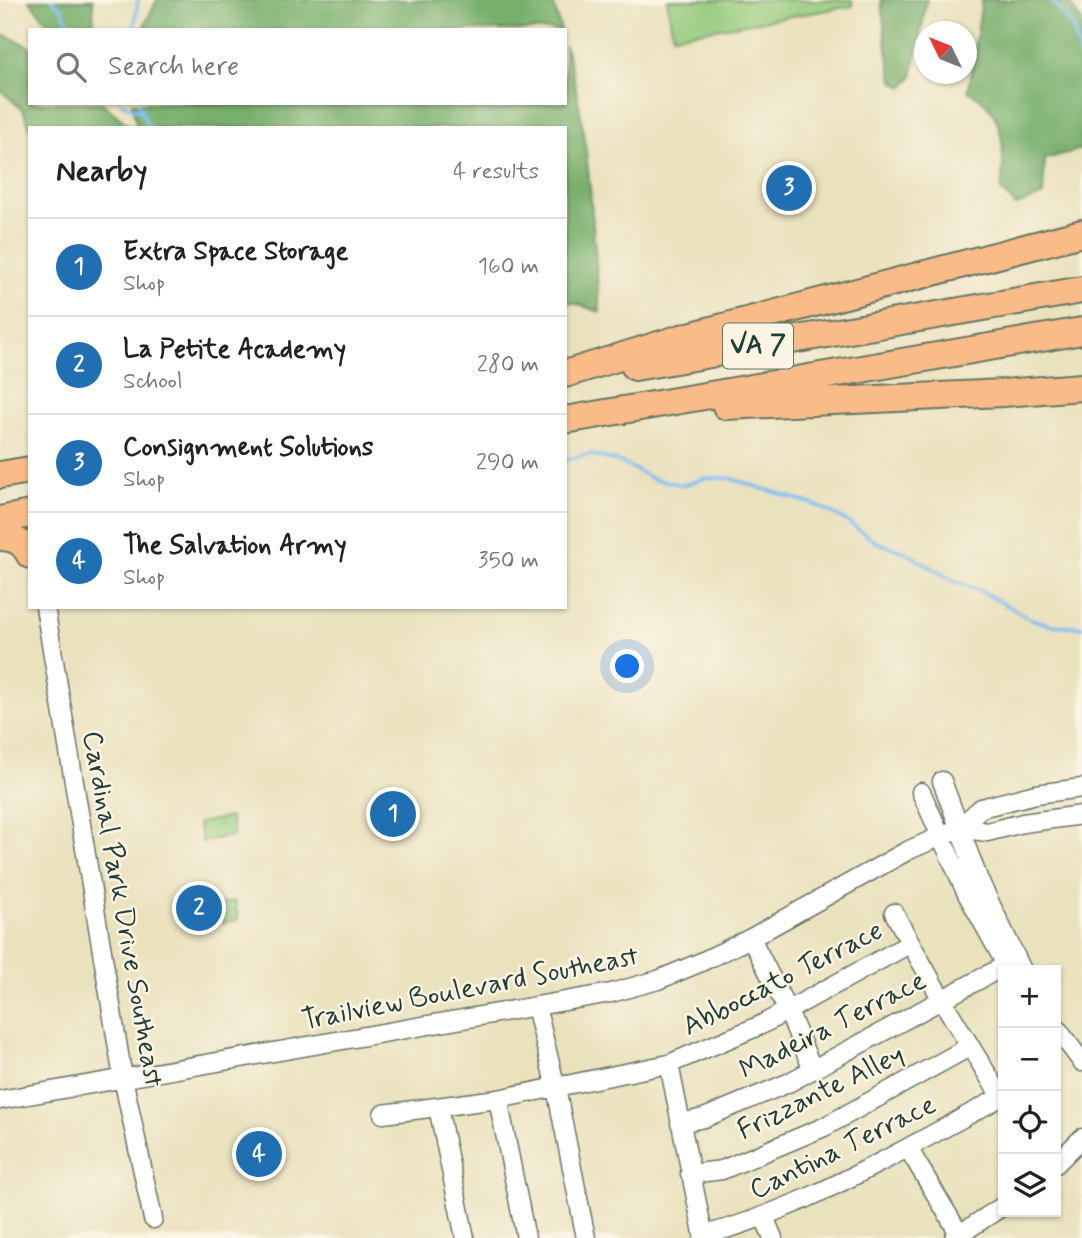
<!DOCTYPE html>
<html lang="en">
<head>
<meta charset="utf-8">
<style>
  :root { --surface:#fff; --page:#f2f2f2; --text:#222; --muted:#767676; --line:#e0e0e0; --accent:#1f6fb2 }
  body { margin:0; font-family:Mynerve,sans-serif; background:var(--page); color:var(--text) }
  .controls { position:absolute; right:21px; bottom:21px; display:grid; overflow:hidden; border-radius:0px; box-shadow:0 2px 5px #0004 }
  .controls button { width:63px; height:63px; display:grid; place-items:center; padding:0; border:0; border-bottom:2px solid var(--line); background:var(--surface); color:var(--text); font:35px sans-serif }
  .compass { position:absolute; left:914px; top:21px; width:63px; height:63px; border-radius:50%; background:var(--surface); box-shadow:0 2px 5px #0004; rotate:313deg }
  .you { position:absolute; left:628px; top:667px; width:24px; height:24px; margin:-18px; border:5px solid #fff; border-radius:50%; background:#1a73e8; box-shadow:0 0 0 10px #1a73e833 }
  .badge { display:grid; place-items:center; width:46px; height:46px; border-radius:50%; background:var(--accent); color:#fff; font-size:23px; font-weight:700 }
  .pin { position:absolute; translate:-50% -50%; border:4px solid #fff; box-shadow:0 2px 7px #0006 }
  .list { margin:0; padding:0; list-style:none }
  h2 { display:flex; justify-content:space-between; align-items:center; height:91px; margin:0; padding:0 28px; font-size:30px }
  h2 small { font-size:23px; font-weight:400; color:var(--muted) }
  .list li { display:grid; grid-template-columns:46px 1fr auto; gap:21px; align-items:center; box-sizing:border-box; height:98px; padding:0 28px; border-top:2px solid var(--line) }
  .list b { display:block; font-size:26px; white-space:nowrap }
  .list p { margin:0; font-size:23px; white-space:nowrap; color:var(--muted) }
  .list em { font-size:23px; font-style:normal; color:var(--muted) }
  .icon { flex:none; width:38px; height:38px; fill:none; stroke:currentColor; stroke-width:2; stroke-linecap:round; stroke-linejoin:round }
  .map { position:relative; flex:none; width:1082px; height:1238px; overflow:hidden }
  .search { position:absolute; background:var(--surface); box-shadow:0 2px 5px #0004; left:28px; top:28px; width:539px; height:77px; display:flex; align-items:center; gap:18px; box-sizing:border-box; padding:0 24px; border-radius:0px; color:var(--muted); font-size:26px }
  .panel { position:absolute; background:var(--surface); box-shadow:0 2px 5px #0004; left:28px; top:126px; width:539px; height:483px; border-radius:0px }
  .map>svg:first-child { display:block }
  .green { fill:#96cb7d; stroke:#5a8458; stroke-width:2 }
  .forest { fill:#78af6c; stroke:#4c7650; stroke-width:2 }
  .lines { fill:none; stroke-linecap:round; stroke-linejoin:round }
  .stream { stroke:#7dbef2; stroke-width:3.5 }
  .minor-casing { stroke:#667664; stroke-width:21 }
  .highway-casing { stroke:#667664; stroke-width:30 }
  .minor { stroke:#fff; stroke-width:18 }
  .highway { stroke:#f9bc89; stroke-width:26 }
  .labels { text-anchor:middle; dominant-baseline:central; stroke-width:5; stroke-linejoin:round; paint-order:stroke }
  .shield { fill:#fcf5e5; stroke:#617469; stroke-width:2 }
  .shield-label { font-size:26px; font-weight:bold; fill:#1f3d34 }
  .street-label { font-size:28px; fill:#1f3d34; stroke:#fcf5e5 }
</style>
</head>
<body>
<div class="map">
<svg width="1082" height="1238" viewBox="0 0 1082 1238">
  <rect width="100%" height="100%" fill="#fcf5e5"/>
  <filter id="ink" filterUnits="userSpaceOnUse"><feTurbulence type="fractalNoise" baseFrequency=".0143" numOctaves="2"/><feDisplacementMap in="SourceGraphic" scale="14" xChannelSelector="R" yChannelSelector="G"/><feConvolveMatrix kernelMatrix="1 2 1 2 8 2 1 2 1" color-interpolation-filters="sRGB"/></filter>
  <filter id="wash" filterUnits="userSpaceOnUse"><feTurbulence type="fractalNoise" baseFrequency=".00686" numOctaves="4" result="noise"/><feDisplacementMap in="SourceGraphic" scale="28" xChannelSelector="R" yChannelSelector="G"/><feGaussianBlur stdDeviation="1.57" result="paint"/><feColorMatrix in="noise" values="0 0 0 0 0 0 0 0 0 0 0 0 0 0 0 0 0 1.4 0 .05"/><feComposite in="paint" operator="in"/></filter>
  <g filter="url(#wash)">
    <rect width="100%" height="100%" fill="#eae1bd"/>
    <path class="green" d="M 667,0 L 852,0 L 853,6 L 673,36 Z
      M 230,817 L 234,835 L 202,842 L 198,823 Z
      M 235,901 L 238,920 L 222,923 L 218,905 Z"/>
    <path class="forest" d="M 29,0 L 93,0 L 94,30 L 53,30 Z
      M 157,0 L 552,0 L 561,30 L 142,30 Z
      M 881,0 L 927,0 L 912,77 L 903,87 L 893,81 L 887,50 Z
      M 982,0 L 1067,0 L 1082,22 L 1082,149 L 1045,159 L 1043,195 L 1016,206 L 1001,190 C 1005,153 1007,109 968,91 Z
      M 0,33 L 30,47 L 30,103 L 102,103 L 132,128 L 30,128 L 23,110 L 0,90 Z
      M 565,45 C 590,129 592,224 600,312 L 574,303 L 565,303 L 565,128 L 137,128 L 132,103 L 565,103 Z"/>
    <g class="lines">
      <path class="stream" d="M 52,0 L 62,9 L 71,30
        M 1051,0 L 1073,26 L 1082,66
        M 134,30 L 138,0
        M 121,103 L 141,112
        M 139,103 L 148,128
        M 565,460 L 590,454 L 620,462 L 653,479 L 684,485 L 705,478 L 729,478 L 818,506 L 845,520 L 876,542 L 905,552 L 952,580 L 983,592 L 1029,618 L 1050,625 L 1082,627"/>
    </g>
  </g>
  <g filter="url(#ink)">
    <g class="lines">
      <g class="minor-casing">
        <path id="minor" d="M 45,607 L 123,1078 L 153,1219
          M 942,781 L 978,878 L 1022,970
          M 921,792 L 967,894 L 1009,970
          M 959,828 L 987,832 L 1023,823 L 1082,815
          M 894,913 L 942,1000 L 1003,1100
          M 751,938 L 788,1011 L 813,1070
          M 536,1006 L 556,1088 L 586,1238
          M 1056,1027 L 1082,1062
          M 669,1064 L 704,1238
          M 498,1099 L 669,1064 L 761,1025 L 911,943
          M 0,1100 L 611,993 L 658,980 L 699,963 L 751,938 L 907,851 L 959,828 L 981,808 L 1036,794 L 1082,788
          M 438,1107 L 465,1238
          M 383,1114 L 498,1099 L 526,1238
          M 680,1123 L 704,1118 L 788,1083 L 1006,965
          M 908,1148 L 960,1235
          M 1056,1164 L 1082,1138
          M 690,1174 L 722,1170 L 824,1127 L 969,1047
          M 764,1217 L 773,1238
          M 703,1235 C 739,1227 771,1213 805,1199 C 872,1169 936,1132 1001,1097
          M 954,1238 L 1003,1206"/>
      </g>
      <g class="highway-casing">
        <path id="highway" d="M 635,367 L 1082,290
          M 565,374 L 681,338 L 1082,233
          M 726,406 L 1003,393 L 1082,387
          M 565,420 L 1082,331
          M 0,475 L 30,470
          M 0,520 L 30,514
          M 0,537 C 14,537 23,542 30,555"/>
      </g>
      <use href="#minor" class="minor"/>
      <use href="#highway" class="highway"/>
    </g>
  </g>
  <g class="labels">
    <rect class="shield" x="723" y="323.5" width="70" height="45" rx="5"/>
    <g class="shield-label">
      <text x="758" y="346">VA 7</text>
    </g>
    <g class="street-label">
      <text transform="translate(122 909) rotate(80)">Cardinal Park Drive Southeast</text>
      <text transform="translate(783 979) rotate(-27)">Abboccato Terrace</text>
      <text transform="translate(470 989) rotate(-11)">Trailview Boulevard Southeast</text>
      <text transform="translate(833 1026) rotate(-27)">Madeira Terrace</text>
      <text transform="translate(821 1093) rotate(-26)">Frizzante Alley</text>
      <text transform="translate(843 1148) rotate(-26)">Cantina Terrace</text>
    </g>
  </g>
</svg>
<div class="controls">
<button>+</button>
<button>−</button>
<button><svg class="icon" aria-label="locate" viewBox="0 0 24 24"><circle cx="12" cy="12" r="6"/><path d="M12 2v4M12 18v4M2 12h4M18 12h4"/></svg></button>
<button><svg class="icon" aria-label="layers" viewBox="0 0 24 24"><path d="M12 4l9 5-9 5-9-5zM3 14l9 5 9-5"/></svg></button>
</div>
<svg class="compass" viewBox="-18 -18 36 36"><path d="M0-13l5 13h-10z" fill="#e53935"/><path d="M0 13l5-13h-10z" fill="#767676"/></svg>
<div class="you"></div>
<div class="pin badge" style="left:393px;top:814px">1</div>
<div class="pin badge" style="left:199px;top:908px">2</div>
<div class="pin badge" style="left:789px;top:188px">3</div>
<div class="pin badge" style="left:259px;top:1154px">4</div>
<div class="search"><svg class="icon" aria-label="search" viewBox="0 0 24 24"><circle cx="10" cy="10" r="6"/><path d="M15 15l6 6"/></svg>Search here</div>
<section class="panel">
<h2>Nearby<small>4 results</small></h2>
<ul class="list">
<li><span class="badge">1</span><div><b>Extra Space Storage</b><p>Shop</p></div><em>160 m</em></li>
<li><span class="badge">2</span><div><b>La Petite Academy</b><p>School</p></div><em>280 m</em></li>
<li><span class="badge">3</span><div><b>Consignment Solutions</b><p>Shop</p></div><em>290 m</em></li>
<li><span class="badge">4</span><div><b>The Salvation Army</b><p>Shop</p></div><em>350 m</em></li>
</ul>
</section>
</div>
</body>
</html>
